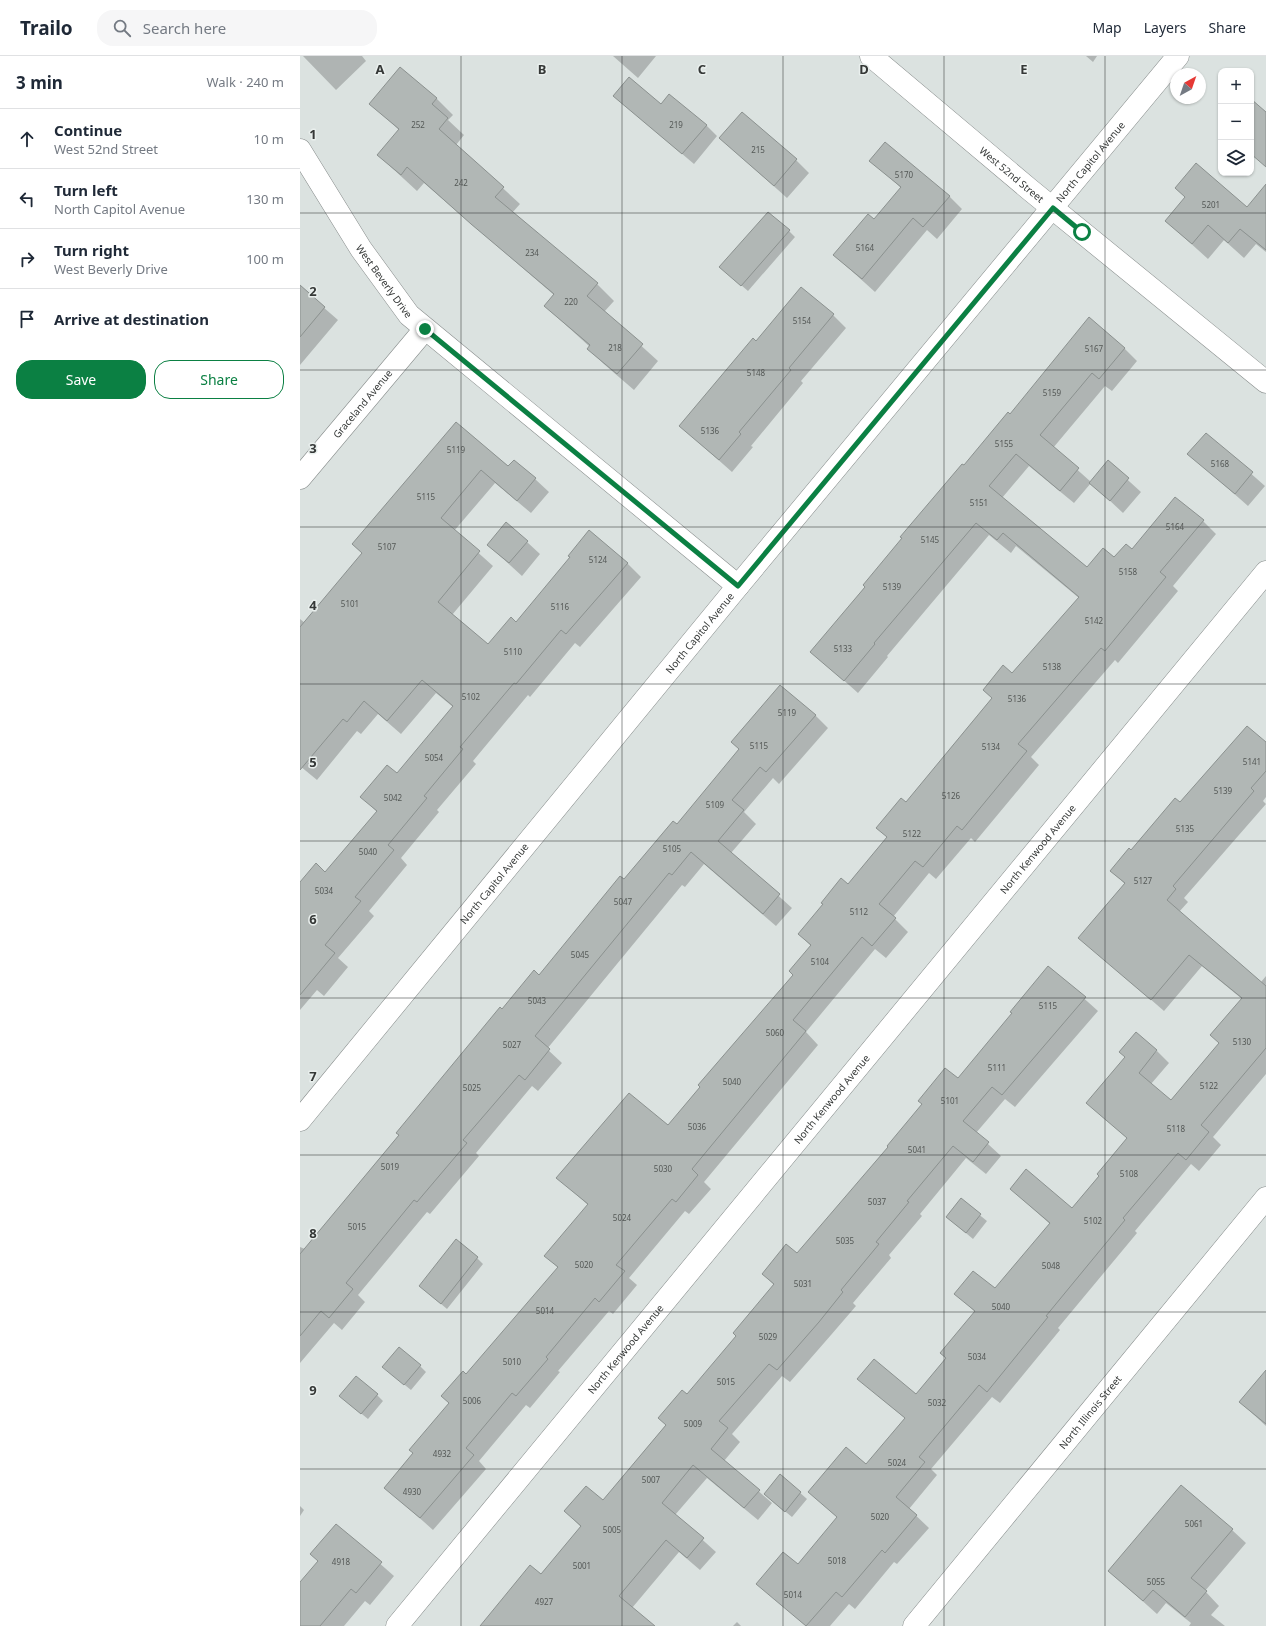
<!DOCTYPE html>
<html lang="en">
<head>
<meta charset="utf-8">
<style>
  :root { --surface:#fff; --page:#f6f6f7; --text:#1f2937; --muted:#747a83; --line:#e0e1e3; --accent:#0b8043 }
  body { margin:0; font-family:"Noto Sans",sans-serif; background:var(--page); color:var(--text) }
  .controls { position:absolute; right:12px; top:12px; display:grid; overflow:hidden; border-radius:8px; box-shadow:0 1px 3px #0004 }
  .controls button { width:36px; height:36px; display:grid; place-items:center; padding:0; border:0; border-bottom:1px solid var(--line); background:var(--surface); color:var(--text); font:20px sans-serif }
  .compass { position:absolute; left:870px; top:12px; width:36px; height:36px; border-radius:50%; background:var(--surface); box-shadow:0 1px 3px #0004; rotate:40deg }
  .stop { position:absolute; width:12px; height:12px; margin:-9px; border:3px solid #0b8043; border-radius:50%; background:#fff }
  .stop.end { background:#0b8043; border-color:#fff; box-shadow:0 1px 4px #0008 }
  .list { margin:0; padding:0; list-style:none }
  h2 { display:flex; justify-content:space-between; align-items:center; height:52px; margin:0; padding:0 16px; font-size:17px }
  h2 small { font-size:13px; font-weight:400; color:var(--muted) }
  .list li { display:grid; grid-template-columns:26px 1fr auto; gap:12px; align-items:center; box-sizing:border-box; height:60px; padding:0 16px; border-top:1px solid var(--line) }
  .list b { display:block; font-size:15px; white-space:nowrap }
  .list p { margin:0; font-size:13px; white-space:nowrap; color:var(--muted) }
  .list em { font-size:13px; font-style:normal; color:var(--muted) }
  .actions { display:flex; gap:8px; padding:12px 16px }
  .actions a { flex:1; padding:9px 0; border:1px solid var(--accent); border-radius:16px; text-align:center; font-size:14px; color:var(--accent) }
  .actions .main { background:var(--accent); color:#fff }
  .icon { flex:none; width:22px; height:22px; fill:none; stroke:currentColor; stroke-width:2; stroke-linecap:round; stroke-linejoin:round }
  .map { position:relative; flex:none; width:966px; height:1570px; overflow:hidden }
  header { display:flex; align-items:center; gap:24px; box-sizing:border-box; height:56px; padding:0 20px; background:var(--surface); border-bottom:1px solid var(--line) }
  header strong { font-size:19px }
  nav { display:flex; gap:22px; margin-inline-start:auto; font-size:14px }
  .search { width:280px; height:36px; background:var(--page); display:flex; align-items:center; gap:10px; box-sizing:border-box; padding:0 14px; border-radius:16px; color:var(--muted); font-size:15px }
  main { display:flex }
  aside { flex:1; background:var(--surface) }
  .map>svg:first-child { display:block }
  .shadow { fill:#0003 }
  .building { fill:#b1b7b5; stroke:#8b918f }
  .lines { fill:none; stroke-linecap:round; stroke-linejoin:round }
  .minor-casing { stroke:#878c8b; stroke-width:23 }
  .major-casing { stroke:#878c8b; stroke-width:23 }
  .minor { stroke:#fff; stroke-width:22 }
  .major { stroke:#fff; stroke-width:22 }
  .route { stroke:#0b8043; stroke-width:5 }
  .grid { fill:none; stroke:#353837; stroke-width:1; stroke-opacity:0.55 }
  .labels { text-anchor:middle; dominant-baseline:central; stroke-width:3; stroke-linejoin:round; paint-order:stroke }
  .number-label { font-size:8px; fill:#545856 }
  .street-label { font-size:10px; fill:#353837; stroke:#e9efed }
  .grid-label { font-size:13px; text-anchor:middle; font-weight:bold; fill:#353837; stroke:#e9efed; stroke-width:3; stroke-linejoin:round; paint-order:stroke }
</style>
</head>
<body>
<header>
<strong>Trailo</strong>
<div class="search"><svg class="icon" aria-label="search" viewBox="0 0 24 24"><circle cx="10" cy="10" r="6"/><path d="M15 15l6 6"/></svg>Search here</div>
<nav><a>Map</a><a>Layers</a><a>Share</a></nav>
</header>
<main>
<aside>
<h2>3 min<small>Walk · 240 m</small></h2>
<ul class="list">
<li><svg class="icon" aria-label="ahead" viewBox="0 0 24 24"><path d="M12 20V5M6 11l6-6 6 6"/></svg><div><b>Continue</b><p>West 52nd Street</p></div><em>10 m</em></li>
<li><svg class="icon" aria-label="left" viewBox="0 0 24 24"><path d="M17 20v-9H6M10 6l-5 5 5 5"/></svg><div><b>Turn left</b><p>North Capitol Avenue</p></div><em>130 m</em></li>
<li><svg class="icon" aria-label="right" viewBox="0 0 24 24"><path d="M7 20v-9h11M14 6l5 5-5 5"/></svg><div><b>Turn right</b><p>West Beverly Drive</p></div><em>100 m</em></li>
<li><svg class="icon" aria-label="arrive" viewBox="0 0 24 24"><path d="M6 21V4h12l-3 4 3 4H6"/></svg><div><b>Arrive at destination</b></div></li>
</ul>
<div class="actions"><a class="main">Save</a><a>Share</a></div>
</aside>
<div class="map">
<svg width="966" height="1570" viewBox="0 0 966 1570">
  <rect width="100%" height="100%" fill="#dbe2e0"/>
  <path class="shadow" d="M 3,0 L 62,0 L 66,5 L 36,34 Z
    M 313,0 L 356,0 L 338,22 Z
    M 786,0 L 797,0 L 793,6 Z
    M 314,40 L 361,49 L 406,69 L 417,80 L 394,108 Z
    M 136,42 L 153,59 L 148,64 L 164,79 L 156,89 L 220,148 L 212,157 L 297,228 L 314,245 L 304,256 L 358,305 L 334,334 L 305,309 L 288,293 L 290,291 L 245,250 L 254,239 L 124,127 L 117,135 L 78,99 L 99,74 L 71,48 Z
    M 420,82 L 496,104 L 509,117 L 487,142 Z
    M 571,104 L 649,140 L 662,153 L 637,183 L 627,174 L 575,236 L 534,199 L 574,165 L 601,132 Z
    M 966,129 L 966,196 L 956,188 L 944,202 L 924,184 L 908,203 L 866,165 L 947,152 Z
    M 489,175 L 495,181 L 448,235 L 420,211 Z
    M 0,231 L 38,264 L 0,309 Z
    M 533,259 L 546,272 L 501,325 L 503,327 L 451,390 L 453,391 L 432,416 L 380,370 Z
    M 824,292 L 837,305 L 812,335 L 805,330 L 753,392 L 791,426 L 808,406 L 841,436 L 823,457 L 791,427 L 774,447 L 729,410 L 702,442 L 788,512 L 903,465 L 916,478 L 873,530 L 878,535 L 818,607 L 815,604 L 731,701 L 739,709 L 675,786 L 671,782 L 636,823 L 629,817 L 593,861 L 608,876 L 586,902 L 575,893 L 506,976 L 518,989 L 404,1126 L 411,1133 L 389,1158 L 385,1155 L 329,1222 L 337,1229 L 313,1258 L 309,1255 L 258,1315 L 260,1316 L 230,1352 L 226,1349 L 179,1405 L 186,1413 L 133,1474 L 86,1432 L 114,1398 L 150,1348 L 166,1319 L 258,1212 L 246,1199 L 288,1149 L 258,1122 L 368,1070 L 494,919 L 511,890 L 499,878 L 548,829 L 588,782 L 577,772 L 606,747 L 692,642 L 684,634 L 712,618 L 779,542 L 716,490 L 711,497 L 689,479 L 587,600 L 588,601 L 558,637 L 512,596 L 664,410 L 710,359 Z
    M 156,367 L 209,411 L 235,423 L 249,436 L 231,457 L 195,427 L 154,475 L 193,510 L 152,559 L 188,590 L 216,567 L 327,507 L 341,521 L 280,591 L 275,587 L 230,641 L 228,639 L 173,705 L 176,708 L 137,754 L 139,756 L 101,802 L 107,809 L 69,855 L 74,860 L 38,902 L 48,911 L 24,940 L 17,934 L 0,954 L 0,828 L 25,817 L 77,756 L 61,740 L 97,719 L 153,651 L 136,637 L 101,678 L 78,658 L 61,678 L 57,675 L 17,724 L 0,710 L 0,563 L 5,567 L 63,498 L 53,488 Z
    M 906,378 L 965,430 L 948,450 L 889,398 Z
    M 227,486 L 240,498 L 222,520 L 188,489 Z
    M 515,659 L 528,672 L 479,728 L 473,722 L 444,756 L 456,768 L 431,797 L 492,852 L 476,870 L 404,808 L 385,831 L 382,829 L 247,993 L 262,1007 L 238,1035 L 232,1030 L 176,1097 L 179,1100 L 130,1158 L 127,1156 L 58,1239 L 65,1246 L 42,1274 L 34,1267 L 0,1307 L 0,1191 L 5,1193 L 202,954 L 239,920 L 377,769 L 440,694 L 432,686 Z
    M 966,687 L 966,741 L 963,745 L 966,748 L 884,842 L 888,846 L 879,856 L 961,926 L 966,920 L 966,1018 L 913,1081 L 921,1089 L 899,1115 L 891,1108 L 835,1175 L 837,1177 L 758,1272 L 760,1274 L 700,1347 L 692,1341 L 631,1413 L 637,1419 L 609,1453 L 629,1472 L 597,1508 L 594,1506 L 555,1553 L 549,1548 L 530,1570 L 506,1570 L 458,1528 L 498,1509 L 538,1462 L 509,1436 L 566,1410 L 606,1363 L 559,1323 L 616,1339 L 647,1302 L 675,1256 L 656,1238 L 695,1233 L 750,1168 L 711,1133 L 772,1154 L 828,1083 L 788,1047 L 857,995 L 869,1007 L 851,1028 L 871,1046 L 920,987 L 942,943 L 902,910 L 864,955 L 780,882 L 825,828 L 811,815 L 880,748 Z
    M 749,911 L 798,955 L 715,1051 L 705,1043 L 676,1077 L 701,1100 L 686,1118 L 666,1102 L 620,1158 L 622,1160 L 589,1199 L 591,1202 L 553,1247 L 556,1250 L 531,1279 L 490,1326 L 482,1320 L 432,1378 L 440,1386 L 424,1405 L 472,1447 L 458,1464 L 407,1422 L 375,1459 L 416,1496 L 400,1514 L 379,1496 L 332,1552 L 352,1570 L 181,1570 L 241,1519 L 281,1471 L 265,1455 L 303,1445 L 366,1369 L 387,1339 L 437,1281 L 474,1229 L 463,1218 L 497,1198 L 658,1024 L 713,958 Z
    M 661,1144 L 687,1165 L 673,1183 L 654,1167 Z
    M 177,1202 L 183,1208 L 147,1253 L 127,1236 Z
    M 120,1310 L 126,1316 L 111,1334 L 90,1317 Z
    M 966,1315 L 966,1370 L 940,1346 Z
    M 77,1339 L 83,1345 L 68,1363 L 47,1346 Z
    M 480,1419 L 507,1443 L 492,1461 L 471,1444 Z
    M 0,1450 L 4,1454 L 0,1460 Z
    M 36,1469 L 94,1520 L 70,1549 L 65,1545 L 44,1570 L 3,1570 L 0,1567 L 0,1527 L 19,1505 Z
    M 932,1474 L 946,1487 L 905,1535 L 919,1550 L 911,1559 L 925,1570 L 889,1570 L 891,1567 L 866,1547 L 857,1558 L 809,1515 Z
    M 437,1566 L 441,1570 L 433,1570 Z"/>
  <path class="building" d="M 100,11 L 137,42 L 132,48 L 148,62 L 139,73 L 204,131 L 195,141 L 298,227 L 287,240 L 343,288 L 317,318 L 287,293 L 290,289 L 244,250 L 254,238 L 171,168 L 107,111 L 101,119 L 77,99 L 99,73 L 69,48 Z
    M 329,21 L 361,48 L 369,38 L 407,69 L 382,98 L 313,40 Z
    M 951,43 L 966,56 L 966,111 L 951,98 Z
    M 442,56 L 497,103 L 474,130 L 419,82 Z
    M 585,86 L 650,140 L 623,171 L 613,162 L 562,223 L 533,199 L 568,158 L 574,163 L 601,131 L 569,105 Z
    M 896,107 L 947,151 L 966,128 L 966,194 L 940,173 L 928,187 L 908,169 L 892,188 L 865,165 L 885,141 L 875,132 Z
    M 468,156 L 490,174 L 441,230 L 419,211 Z
    M 0,229 L 25,251 L 0,281 Z
    M 501,231 L 534,258 L 489,312 L 491,314 L 439,376 L 441,378 L 419,404 L 379,370 L 453,282 L 456,285 Z
    M 789,261 L 825,292 L 799,323 L 792,317 L 740,379 L 779,412 L 760,435 L 716,398 L 689,430 L 787,511 L 803,492 L 814,501 L 826,488 L 832,493 L 875,441 L 904,464 L 860,516 L 866,521 L 805,595 L 801,592 L 718,688 L 727,695 L 662,774 L 657,770 L 623,811 L 615,805 L 579,848 L 596,862 L 572,890 L 562,881 L 493,964 L 506,975 L 392,1113 L 398,1119 L 376,1146 L 372,1143 L 316,1209 L 325,1215 L 299,1246 L 295,1242 L 246,1301 L 248,1303 L 216,1340 L 212,1337 L 166,1392 L 174,1399 L 120,1462 L 84,1432 L 113,1397 L 109,1394 L 149,1347 L 141,1340 L 163,1315 L 166,1318 L 258,1211 L 244,1200 L 288,1148 L 256,1122 L 329,1037 L 368,1069 L 400,1031 L 398,1029 L 493,919 L 489,915 L 511,889 L 498,878 L 523,848 L 521,847 L 541,822 L 548,828 L 587,781 L 576,772 L 601,742 L 606,746 L 692,642 L 683,634 L 703,609 L 712,617 L 779,541 L 703,477 L 697,484 L 676,467 L 574,587 L 575,588 L 544,625 L 510,596 L 565,531 L 563,529 L 602,482 L 600,481 L 662,408 L 664,409 L 708,356 L 710,358 Z
    M 156,366 L 208,410 L 214,404 L 236,422 L 217,445 L 181,414 L 141,462 L 180,495 L 138,546 L 188,588 L 211,561 L 216,566 L 270,501 L 268,500 L 289,474 L 328,507 L 266,578 L 261,574 L 216,628 L 214,627 L 160,691 L 163,693 L 124,740 L 127,742 L 88,789 L 94,794 L 55,841 L 61,845 L 25,889 L 35,897 L 0,939 L 0,826 L 16,807 L 25,816 L 77,755 L 60,741 L 87,709 L 97,717 L 153,650 L 122,624 L 87,665 L 64,645 L 47,666 L 43,663 L 0,714 L 0,571 L 62,497 L 52,488 Z
    M 906,377 L 953,416 L 935,438 L 887,398 Z
    M 808,404 L 829,422 L 810,445 L 789,427 Z
    M 206,466 L 228,485 L 209,507 L 187,489 Z
    M 480,629 L 516,659 L 466,716 L 460,711 L 432,744 L 444,754 L 418,785 L 480,838 L 463,858 L 391,796 L 372,819 L 369,817 L 235,980 L 250,993 L 225,1024 L 219,1019 L 163,1084 L 167,1087 L 117,1146 L 114,1144 L 46,1227 L 53,1233 L 29,1262 L 21,1255 L 0,1280 L 0,1198 L 99,1079 L 96,1077 L 200,951 L 202,953 L 234,914 L 239,919 L 320,820 L 324,823 L 373,765 L 377,768 L 439,693 L 431,686 Z
    M 947,670 L 966,686 L 966,715 L 951,732 L 954,735 L 873,830 L 876,833 L 867,844 L 966,930 L 966,992 L 901,1069 L 909,1076 L 886,1104 L 878,1097 L 823,1162 L 825,1164 L 746,1260 L 748,1261 L 687,1336 L 679,1329 L 619,1401 L 625,1406 L 596,1441 L 617,1459 L 585,1497 L 582,1494 L 542,1541 L 536,1536 L 506,1570 L 456,1528 L 483,1496 L 498,1508 L 537,1461 L 508,1436 L 546,1391 L 566,1408 L 605,1362 L 557,1323 L 574,1303 L 616,1338 L 646,1302 L 640,1297 L 675,1255 L 654,1238 L 673,1215 L 695,1232 L 750,1167 L 710,1133 L 726,1113 L 772,1152 L 799,1120 L 797,1118 L 827,1082 L 786,1047 L 825,1001 L 819,996 L 836,976 L 857,994 L 839,1017 L 871,1044 L 919,987 L 910,979 L 942,942 L 889,899 L 851,944 L 778,882 L 825,827 L 810,815 L 829,792 L 831,794 L 875,742 L 880,746 Z
    M 748,910 L 786,941 L 702,1039 L 692,1031 L 663,1065 L 689,1086 L 673,1106 L 653,1090 L 607,1145 L 609,1146 L 576,1186 L 579,1188 L 541,1234 L 543,1236 L 519,1266 L 477,1314 L 469,1308 L 419,1365 L 428,1372 L 411,1393 L 460,1434 L 444,1452 L 393,1409 L 362,1447 L 404,1482 L 387,1502 L 366,1484 L 319,1540 L 355,1570 L 180,1570 L 230,1509 L 241,1518 L 281,1470 L 264,1455 L 286,1430 L 303,1444 L 366,1369 L 358,1362 L 382,1334 L 387,1338 L 436,1280 L 433,1277 L 474,1228 L 462,1218 L 486,1188 L 497,1197 L 588,1091 L 587,1090 L 622,1048 L 618,1045 L 645,1012 L 658,1022 L 712,957 L 710,956 Z
    M 661,1142 L 681,1158 L 666,1177 L 646,1161 Z
    M 156,1183 L 178,1201 L 141,1248 L 119,1230 Z
    M 99,1291 L 121,1309 L 104,1329 L 82,1311 Z
    M 966,1314 L 966,1368 L 939,1346 Z
    M 56,1320 L 78,1338 L 61,1358 L 39,1340 Z
    M 480,1418 L 501,1436 L 485,1456 L 464,1438 Z
    M 881,1429 L 933,1473 L 891,1522 L 907,1535 L 885,1561 L 853,1534 L 843,1545 L 808,1515 Z
    M 36,1468 L 82,1506 L 56,1537 L 51,1533 L 20,1570 L 0,1570 L 0,1526 L 18,1505 L 10,1498 Z"/>
  <g class="lines">
    <g class="minor-casing">
      <g id="minor">
        <path id="s1" d="M 571,0 L 729,133 L 966,326"/>
        <path id="s2" d="M 0,94 L 61,193 L 109,259 L 438,530"/>
        <path id="s3" d="M 0,422 L 125,273"/>
        <path id="s4" d="M 97,1570 L 966,516"/>
        <path id="s5" d="M 614,1570 L 966,1142"/>
      </g>
    </g>
    <g class="major-casing">
      <g id="major">
        <path id="s6" d="M 0,1064 L 438,530 L 878,0"/>
      </g>
    </g>
    <use href="#minor" class="minor"/>
    <use href="#major" class="major"/>
  </g>
  <g class="lines">
    <path class="route" d="M 125,273 L 438,530 L 753,152 L 782,176"/>
  </g>
  <path class="grid" d="M 161,0 L 161,1570M 322,0 L 322,1570M 483,0 L 483,1570M 644,0 L 644,1570M 805,0 L 805,1570M 0,157 L 966,157M 0,314 L 966,314M 0,471 L 966,471M 0,628 L 966,628M 0,785 L 966,785M 0,942 L 966,942M 0,1099 L 966,1099M 0,1256 L 966,1256M 0,1413 L 966,1413"/>
  <g class="labels">
    <g class="number-label">
      <text x="118" y="68">252</text>
      <text x="376" y="68">219</text>
      <text x="458" y="93">215</text>
      <text x="604" y="118">5170</text>
      <text x="161" y="126">242</text>
      <text x="911" y="148">5201</text>
      <text x="565" y="191">5164</text>
      <text x="232" y="196">234</text>
      <text x="271" y="245">220</text>
      <text x="502" y="264">5154</text>
      <text x="315" y="291">218</text>
      <text x="794" y="292">5167</text>
      <text x="456" y="316">5148</text>
      <text x="752" y="336">5159</text>
      <text x="410" y="374">5136</text>
      <text x="704" y="387">5155</text>
      <text x="156" y="393">5119</text>
      <text x="920" y="407">5168</text>
      <text x="126" y="440">5115</text>
      <text x="679" y="446">5151</text>
      <text x="875" y="470">5164</text>
      <text x="630" y="483">5145</text>
      <text x="87" y="490">5107</text>
      <text x="298" y="503">5124</text>
      <text x="828" y="515">5158</text>
      <text x="592" y="530">5139</text>
      <text x="50" y="547">5101</text>
      <text x="260" y="550">5116</text>
      <text x="794" y="564">5142</text>
      <text x="543" y="592">5133</text>
      <text x="213" y="595">5110</text>
      <text x="752" y="610">5138</text>
      <text x="171" y="640">5102</text>
      <text x="717" y="642">5136</text>
      <text x="487" y="656">5119</text>
      <text x="459" y="689">5115</text>
      <text x="691" y="690">5134</text>
      <text x="134" y="701">5054</text>
      <text x="952" y="705">5141</text>
      <text x="923" y="734">5139</text>
      <text x="651" y="739">5126</text>
      <text x="93" y="741">5042</text>
      <text x="415" y="748">5109</text>
      <text x="885" y="772">5135</text>
      <text x="612" y="777">5122</text>
      <text x="372" y="792">5105</text>
      <text x="68" y="795">5040</text>
      <text x="843" y="824">5127</text>
      <text x="24" y="834">5034</text>
      <text x="323" y="845">5047</text>
      <text x="559" y="855">5112</text>
      <text x="280" y="898">5045</text>
      <text x="520" y="905">5104</text>
      <text x="237" y="944">5043</text>
      <text x="748" y="949">5115</text>
      <text x="475" y="976">5060</text>
      <text x="942" y="985">5130</text>
      <text x="212" y="988">5027</text>
      <text x="697" y="1011">5111</text>
      <text x="432" y="1025">5040</text>
      <text x="909" y="1029">5122</text>
      <text x="172" y="1031">5025</text>
      <text x="650" y="1044">5101</text>
      <text x="397" y="1070">5036</text>
      <text x="876" y="1072">5118</text>
      <text x="617" y="1093">5041</text>
      <text x="90" y="1110">5019</text>
      <text x="363" y="1112">5030</text>
      <text x="829" y="1117">5108</text>
      <text x="577" y="1145">5037</text>
      <text x="322" y="1161">5024</text>
      <text x="793" y="1164">5102</text>
      <text x="57" y="1170">5015</text>
      <text x="545" y="1184">5035</text>
      <text x="284" y="1208">5020</text>
      <text x="751" y="1209">5048</text>
      <text x="503" y="1227">5031</text>
      <text x="701" y="1250">5040</text>
      <text x="245" y="1254">5014</text>
      <text x="468" y="1280">5029</text>
      <text x="677" y="1300">5034</text>
      <text x="212" y="1305">5010</text>
      <text x="426" y="1325">5015</text>
      <text x="172" y="1344">5006</text>
      <text x="637" y="1346">5032</text>
      <text x="393" y="1367">5009</text>
      <text x="142" y="1397">4932</text>
      <text x="597" y="1406">5024</text>
      <text x="351" y="1423">5007</text>
      <text x="112" y="1435">4930</text>
      <text x="580" y="1460">5020</text>
      <text x="894" y="1467">5061</text>
      <text x="312" y="1473">5005</text>
      <text x="537" y="1504">5018</text>
      <text x="41" y="1505">4918</text>
      <text x="282" y="1509">5001</text>
      <text x="856" y="1525">5055</text>
      <text x="493" y="1538">5014</text>
      <text x="244" y="1545">4927</text>
    </g>
    <g class="street-label">
      <text stroke="none"><textPath href="#s6" startOffset="1242">North Capitol Avenue</textPath></text>
      <text stroke="none"><textPath href="#s1" startOffset="184">West 52nd Street</textPath></text>
      <text stroke="none"><textPath href="#s2" startOffset="156">West Beverly Drive</textPath></text>
      <text stroke="none"><textPath href="#s3" startOffset="97">Graceland Avenue</textPath></text>
      <text stroke="none"><textPath href="#s6" startOffset="630">North Capitol Avenue</textPath></text>
      <text stroke="none"><textPath href="#s4" startOffset="1007">North Kenwood Avenue</textPath></text>
      <text stroke="none"><textPath href="#s6" startOffset="306">North Capitol Avenue</textPath></text>
      <text stroke="none"><textPath href="#s4" startOffset="683">North Kenwood Avenue</textPath></text>
      <text stroke="none"><textPath href="#s4" startOffset="359">North Kenwood Avenue</textPath></text>
      <text stroke="none"><textPath href="#s5" startOffset="277">North Illinois Street</textPath></text>
    </g>
  </g>
  <g class="grid-label">
    <text x="80" y="18">A</text>
    <text x="242" y="18">B</text>
    <text x="402" y="18">C</text>
    <text x="564" y="18">D</text>
    <text x="724" y="18">E</text>
    <text x="13" y="83">1</text>
    <text x="13" y="240">2</text>
    <text x="13" y="397">3</text>
    <text x="13" y="554">4</text>
    <text x="13" y="711">5</text>
    <text x="13" y="868">6</text>
    <text x="13" y="1025">7</text>
    <text x="13" y="1182">8</text>
    <text x="13" y="1339">9</text>
  </g>
</svg>
<div class="controls">
<button>+</button>
<button>−</button>
<button><svg class="icon" aria-label="layers" viewBox="0 0 24 24"><path d="M12 4l9 5-9 5-9-5zM3 14l9 5 9-5"/></svg></button>
</div>
<svg class="compass" viewBox="-18 -18 36 36"><path d="M0-13l5 13h-10z" fill="#e53935"/><path d="M0 13l5-13h-10z" fill="#747a83"/></svg>
<div class="stop" style="left:782px;top:176px"></div>
<div class="stop end" style="left:125px;top:273px"></div>
</div>
</main>
</body>
</html>
